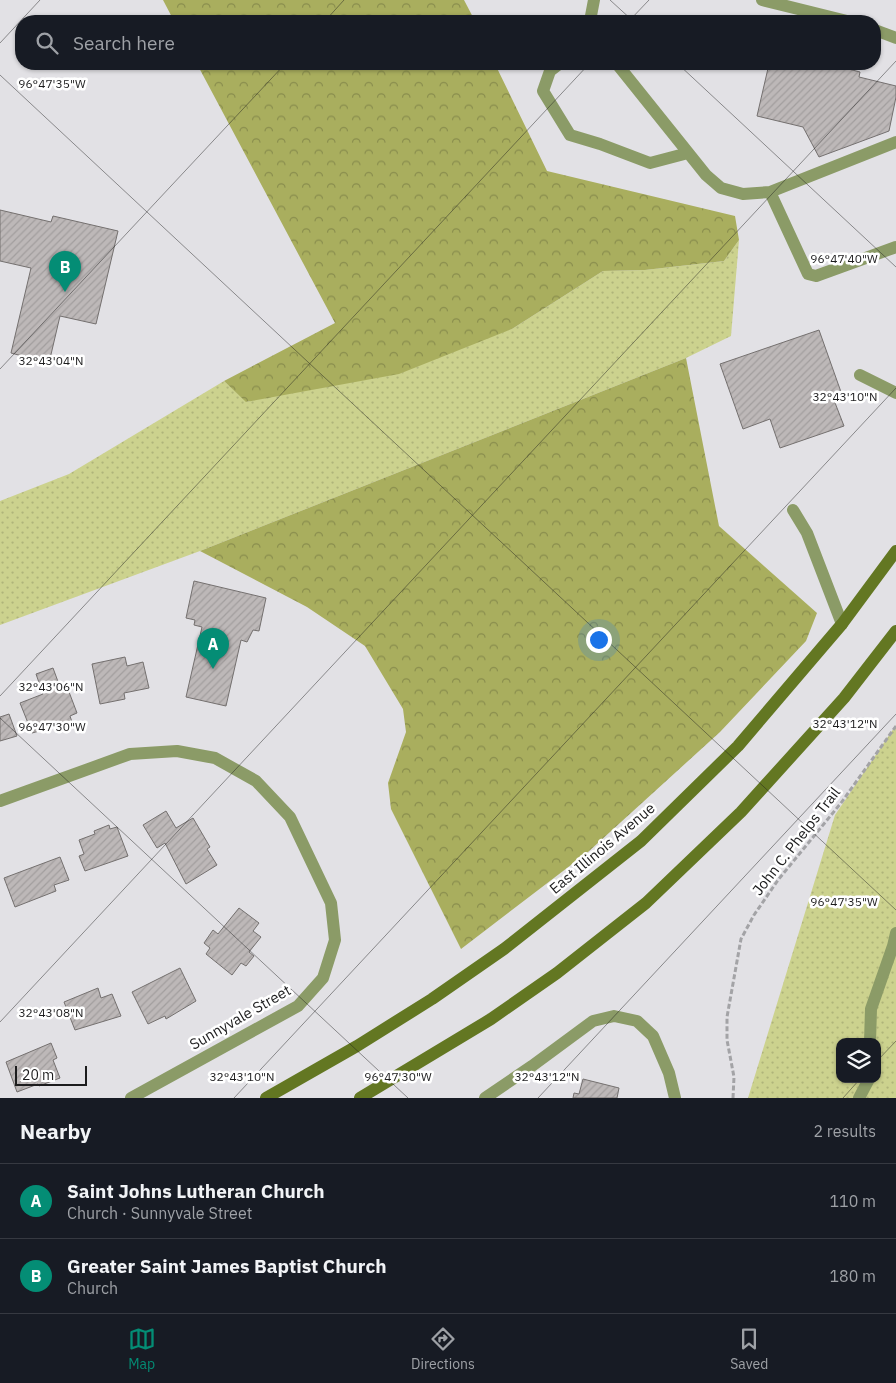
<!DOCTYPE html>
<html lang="en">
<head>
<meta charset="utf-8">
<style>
  :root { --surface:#171b24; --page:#20242c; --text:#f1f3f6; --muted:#9ea1a6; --line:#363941; --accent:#048d75 }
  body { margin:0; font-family:"IBM Plex Sans",sans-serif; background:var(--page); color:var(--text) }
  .controls { position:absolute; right:15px; bottom:15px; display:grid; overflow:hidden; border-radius:10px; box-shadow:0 1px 4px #0004 }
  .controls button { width:45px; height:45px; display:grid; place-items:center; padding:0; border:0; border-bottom:1px solid var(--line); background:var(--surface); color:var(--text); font:25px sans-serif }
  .scale { position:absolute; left:15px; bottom:12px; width:72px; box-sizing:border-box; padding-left:5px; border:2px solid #1c1c1d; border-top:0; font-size:14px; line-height:18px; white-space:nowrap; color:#1c1c1d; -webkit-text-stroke:4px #fff; paint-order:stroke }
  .you { position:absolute; left:598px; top:639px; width:18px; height:18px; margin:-12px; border:4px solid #fff; border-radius:50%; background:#1a73e8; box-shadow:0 0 0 8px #1a73e833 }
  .badge { display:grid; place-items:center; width:32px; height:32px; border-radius:50%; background:var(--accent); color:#fff; font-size:16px; font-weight:700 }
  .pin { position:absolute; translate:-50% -41px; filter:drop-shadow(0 1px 2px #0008) }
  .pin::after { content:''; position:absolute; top:26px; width:18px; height:15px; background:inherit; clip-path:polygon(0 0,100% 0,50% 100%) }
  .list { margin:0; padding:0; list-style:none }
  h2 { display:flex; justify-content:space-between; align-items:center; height:65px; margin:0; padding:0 20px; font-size:21px }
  h2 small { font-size:16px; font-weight:400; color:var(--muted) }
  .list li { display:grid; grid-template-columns:32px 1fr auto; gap:15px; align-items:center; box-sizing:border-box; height:75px; padding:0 20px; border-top:1px solid var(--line) }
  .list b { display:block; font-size:19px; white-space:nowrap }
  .list p { margin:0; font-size:16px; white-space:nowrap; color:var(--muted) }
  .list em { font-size:16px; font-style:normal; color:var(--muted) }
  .icon { flex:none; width:28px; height:28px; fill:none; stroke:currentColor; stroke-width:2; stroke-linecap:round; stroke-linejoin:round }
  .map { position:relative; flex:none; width:896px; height:1098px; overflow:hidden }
  .search { position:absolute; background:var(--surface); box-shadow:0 1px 4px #0004; left:15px; right:15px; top:15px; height:55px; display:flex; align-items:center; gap:12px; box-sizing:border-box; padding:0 18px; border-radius:20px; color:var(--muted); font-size:19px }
  .sheet { height:215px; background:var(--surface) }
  nav { display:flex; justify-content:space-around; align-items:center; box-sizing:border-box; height:70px; border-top:1px solid var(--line); background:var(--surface); font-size:14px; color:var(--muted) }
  nav a { display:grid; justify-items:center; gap:2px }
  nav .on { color:var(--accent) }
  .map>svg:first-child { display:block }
  .grass { fill:url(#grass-dots); fill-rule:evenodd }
  .forest { fill:url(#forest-crowns) }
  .building { fill:url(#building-hatch); stroke:#74706f }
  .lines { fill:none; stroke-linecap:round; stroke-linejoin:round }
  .path { stroke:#a3a3a6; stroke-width:3; stroke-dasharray:5 2.5; stroke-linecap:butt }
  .lane { stroke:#8b9b67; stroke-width:12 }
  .street { stroke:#8b9b67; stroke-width:12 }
  .secondary { stroke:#637722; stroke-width:12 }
  .ticks { fill:none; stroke:#1c1c1d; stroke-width:1; stroke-opacity:0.45 }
  .labels { text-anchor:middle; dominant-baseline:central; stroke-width:5; stroke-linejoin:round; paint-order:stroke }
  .street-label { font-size:15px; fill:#1c1c1d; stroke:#fff }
  .ticks-label { font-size:12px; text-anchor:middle; fill:#1c1c1d; stroke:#fff; stroke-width:5; stroke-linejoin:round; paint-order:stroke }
</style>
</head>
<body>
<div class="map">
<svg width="896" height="1098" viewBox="0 0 896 1098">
  <defs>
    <pattern id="grass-dots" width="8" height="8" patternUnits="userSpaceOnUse" patternTransform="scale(1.25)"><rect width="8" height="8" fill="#ccd28e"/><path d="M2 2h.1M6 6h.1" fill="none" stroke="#afb47a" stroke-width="1.8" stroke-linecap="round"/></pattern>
    <pattern id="forest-crowns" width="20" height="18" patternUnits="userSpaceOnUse" patternTransform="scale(1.25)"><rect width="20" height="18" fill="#a9ae5e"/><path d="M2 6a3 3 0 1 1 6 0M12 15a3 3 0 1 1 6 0" fill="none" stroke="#898d4d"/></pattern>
    <pattern id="building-hatch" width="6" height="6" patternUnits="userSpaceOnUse" patternTransform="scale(1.25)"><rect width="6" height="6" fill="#bdb8b8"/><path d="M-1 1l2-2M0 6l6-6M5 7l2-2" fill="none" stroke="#a29e9e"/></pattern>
  </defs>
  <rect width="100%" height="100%" fill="#e2e1e5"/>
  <path class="grass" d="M 739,240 L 731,336 L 686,358 L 200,551 L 0,625 L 0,501 L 69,474 L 224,381 L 247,402 L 512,329 L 603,271 L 645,270 L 724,261 Z
    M 896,725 L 896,1098 L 748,1098 L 835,815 ZM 840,1042 L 877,1042 L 877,1079 L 840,1079 Z"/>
  <path class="forest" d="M 163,0 L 464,0 L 475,21 L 174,21 Z
    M 197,64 L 495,64 L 547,171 L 735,216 L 739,240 L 724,261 L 645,270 L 603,271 L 512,329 L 399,374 L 246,402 L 224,381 L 335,323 Z
    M 686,358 L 719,526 L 817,613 L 806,641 L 720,732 L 588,852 L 461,949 L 391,809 L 388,783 L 406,732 L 403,709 L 365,646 L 307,607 L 200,551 Z"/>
  <path class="building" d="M 769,64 L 829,64 L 860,72 L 859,77 L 896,86 L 896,97 L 889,131 L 819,157 L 803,127 L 757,116 Z
    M 0,210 L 51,222 L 53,216 L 118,231 L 96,324 L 60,316 L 49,363 L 11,353 L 31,268 L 0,261 Z
    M 819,330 L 841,392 L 832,395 L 844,426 L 780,448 L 770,419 L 743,429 L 720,364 Z
    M 194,581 L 266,598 L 259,631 L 253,630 L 247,642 L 241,640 L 226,706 L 186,697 L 202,627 L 194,625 L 195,620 L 186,618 Z
    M 125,657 L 127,666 L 143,662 L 149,688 L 124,693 L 125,699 L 100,704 L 92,664 Z
    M 53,668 L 60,687 L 66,684 L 77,713 L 70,716 L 72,722 L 32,733 L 20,703 L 43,694 L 36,674 Z
    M 9,714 L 17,736 L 0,741 L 0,717 Z
    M 166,811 L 176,828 L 193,818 L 210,847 L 207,849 L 217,865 L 186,884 L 165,843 L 157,848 L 143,825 Z
    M 109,825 L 110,829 L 117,827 L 128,856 L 85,871 L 79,856 L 84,854 L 79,840 L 95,834 L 94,831 Z
    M 60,857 L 69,880 L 54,885 L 56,891 L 15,907 L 4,878 Z
    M 239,908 L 259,923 L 253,931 L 261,937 L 249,952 L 254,956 L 246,966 L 241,963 L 232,975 L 206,954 L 210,948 L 204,943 L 213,930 L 218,934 Z
    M 180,968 L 196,1001 L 166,1019 L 165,1016 L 148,1024 L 132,992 Z
    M 98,988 L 101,998 L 112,994 L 121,1016 L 75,1030 L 64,1002 Z
    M 51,1043 L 57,1058 L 53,1060 L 60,1078 L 39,1086 L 38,1084 L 17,1092 L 6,1062 Z
    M 583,1079 L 619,1088 L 617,1098 L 573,1098 L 574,1093 L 579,1094 Z"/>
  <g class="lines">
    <path class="path" d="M 733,1098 L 734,1077 L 727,1040 L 727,1017 L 741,939 L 754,915 L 778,880 L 841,803 L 896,726"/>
    <path class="lane" d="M 762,0 L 847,21
      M 590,21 L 594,0
      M 875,30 L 896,38
      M 559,64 L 550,71 L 543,91 L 570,135 L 600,144 L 650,163 L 688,153
      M 617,64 L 706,175 L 721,188 L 743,194 L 770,192 L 896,142
      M 770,192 L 808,274 L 816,276 L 896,247
      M 860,375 L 896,393
      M 793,510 L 807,533 L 842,624
      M 870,1042 L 871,1009 L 893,946 L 896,933
      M 859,1098 L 869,1079"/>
    <path class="street" d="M 0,801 L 130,754 L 177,751 L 215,758 L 256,781 L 290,817 L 331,903 L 335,940 L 323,978 L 298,1006 L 131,1098
      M 485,1098 L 532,1066 L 593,1021 L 614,1016 L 637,1021 L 653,1036 L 669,1073 L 675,1098"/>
    <path class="secondary" d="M 266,1098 L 357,1046 L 432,999 L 504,949 L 641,841 L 738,746 L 842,624 L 896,551
      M 360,1098 L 491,1019 L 557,973 L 646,903 L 741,812 L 844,698 L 896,631"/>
  </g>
  <path class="ticks" d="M 610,0 L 633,21M 325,21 L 344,0M 629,21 L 649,0M 0,43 L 40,0M 678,64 L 896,267M 0,75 L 896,910M 0,369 L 285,64M 0,696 L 589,64M 0,718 L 408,1098M 0,1022 L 896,61M 877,1061 L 896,1041M 234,1098 L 896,388M 538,1098 L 896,714M 843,1098 L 860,1079"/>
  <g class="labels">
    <g class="street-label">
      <text transform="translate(796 841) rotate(-52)">John C. Phelps Trail</text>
      <text transform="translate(602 848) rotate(-40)">East Illinois Avenue</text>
      <text transform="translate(240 1017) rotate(-30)">Sunnyvale Street</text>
    </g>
  </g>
  <g class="ticks-label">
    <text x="52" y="88">96°47'35"W</text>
    <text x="844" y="263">96°47'40"W</text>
    <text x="51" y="365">32°43'04"N</text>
    <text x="845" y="401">32°43'10"N</text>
    <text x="51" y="691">32°43'06"N</text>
    <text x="845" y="728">32°43'12"N</text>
    <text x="52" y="731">96°47'30"W</text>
    <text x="844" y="906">96°47'35"W</text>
    <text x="51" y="1017">32°43'08"N</text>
    <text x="242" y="1081">32°43'10"N</text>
    <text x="547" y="1081">32°43'12"N</text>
    <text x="398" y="1081">96°47'30"W</text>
  </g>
</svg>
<div class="controls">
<button><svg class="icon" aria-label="layers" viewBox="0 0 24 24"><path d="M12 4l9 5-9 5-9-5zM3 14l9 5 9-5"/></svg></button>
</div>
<div class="scale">20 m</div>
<div class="you"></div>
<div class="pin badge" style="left:213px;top:669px">A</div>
<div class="pin badge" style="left:65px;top:292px">B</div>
<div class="search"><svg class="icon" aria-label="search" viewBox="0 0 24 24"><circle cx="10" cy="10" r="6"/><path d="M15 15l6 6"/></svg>Search here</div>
</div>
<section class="sheet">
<h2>Nearby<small>2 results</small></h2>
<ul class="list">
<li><span class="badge">A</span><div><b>Saint Johns Lutheran Church</b><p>Church · Sunnyvale Street</p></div><em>110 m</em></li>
<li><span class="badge">B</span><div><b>Greater Saint James Baptist Church</b><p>Church</p></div><em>180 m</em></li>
</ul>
</section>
<nav>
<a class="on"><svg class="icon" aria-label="map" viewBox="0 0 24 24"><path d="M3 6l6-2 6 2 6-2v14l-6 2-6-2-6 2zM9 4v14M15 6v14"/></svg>Map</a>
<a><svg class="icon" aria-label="directions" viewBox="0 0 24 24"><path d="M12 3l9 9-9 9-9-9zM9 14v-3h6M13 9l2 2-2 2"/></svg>Directions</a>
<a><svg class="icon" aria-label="saved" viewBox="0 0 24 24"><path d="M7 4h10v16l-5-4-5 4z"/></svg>Saved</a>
</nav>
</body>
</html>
